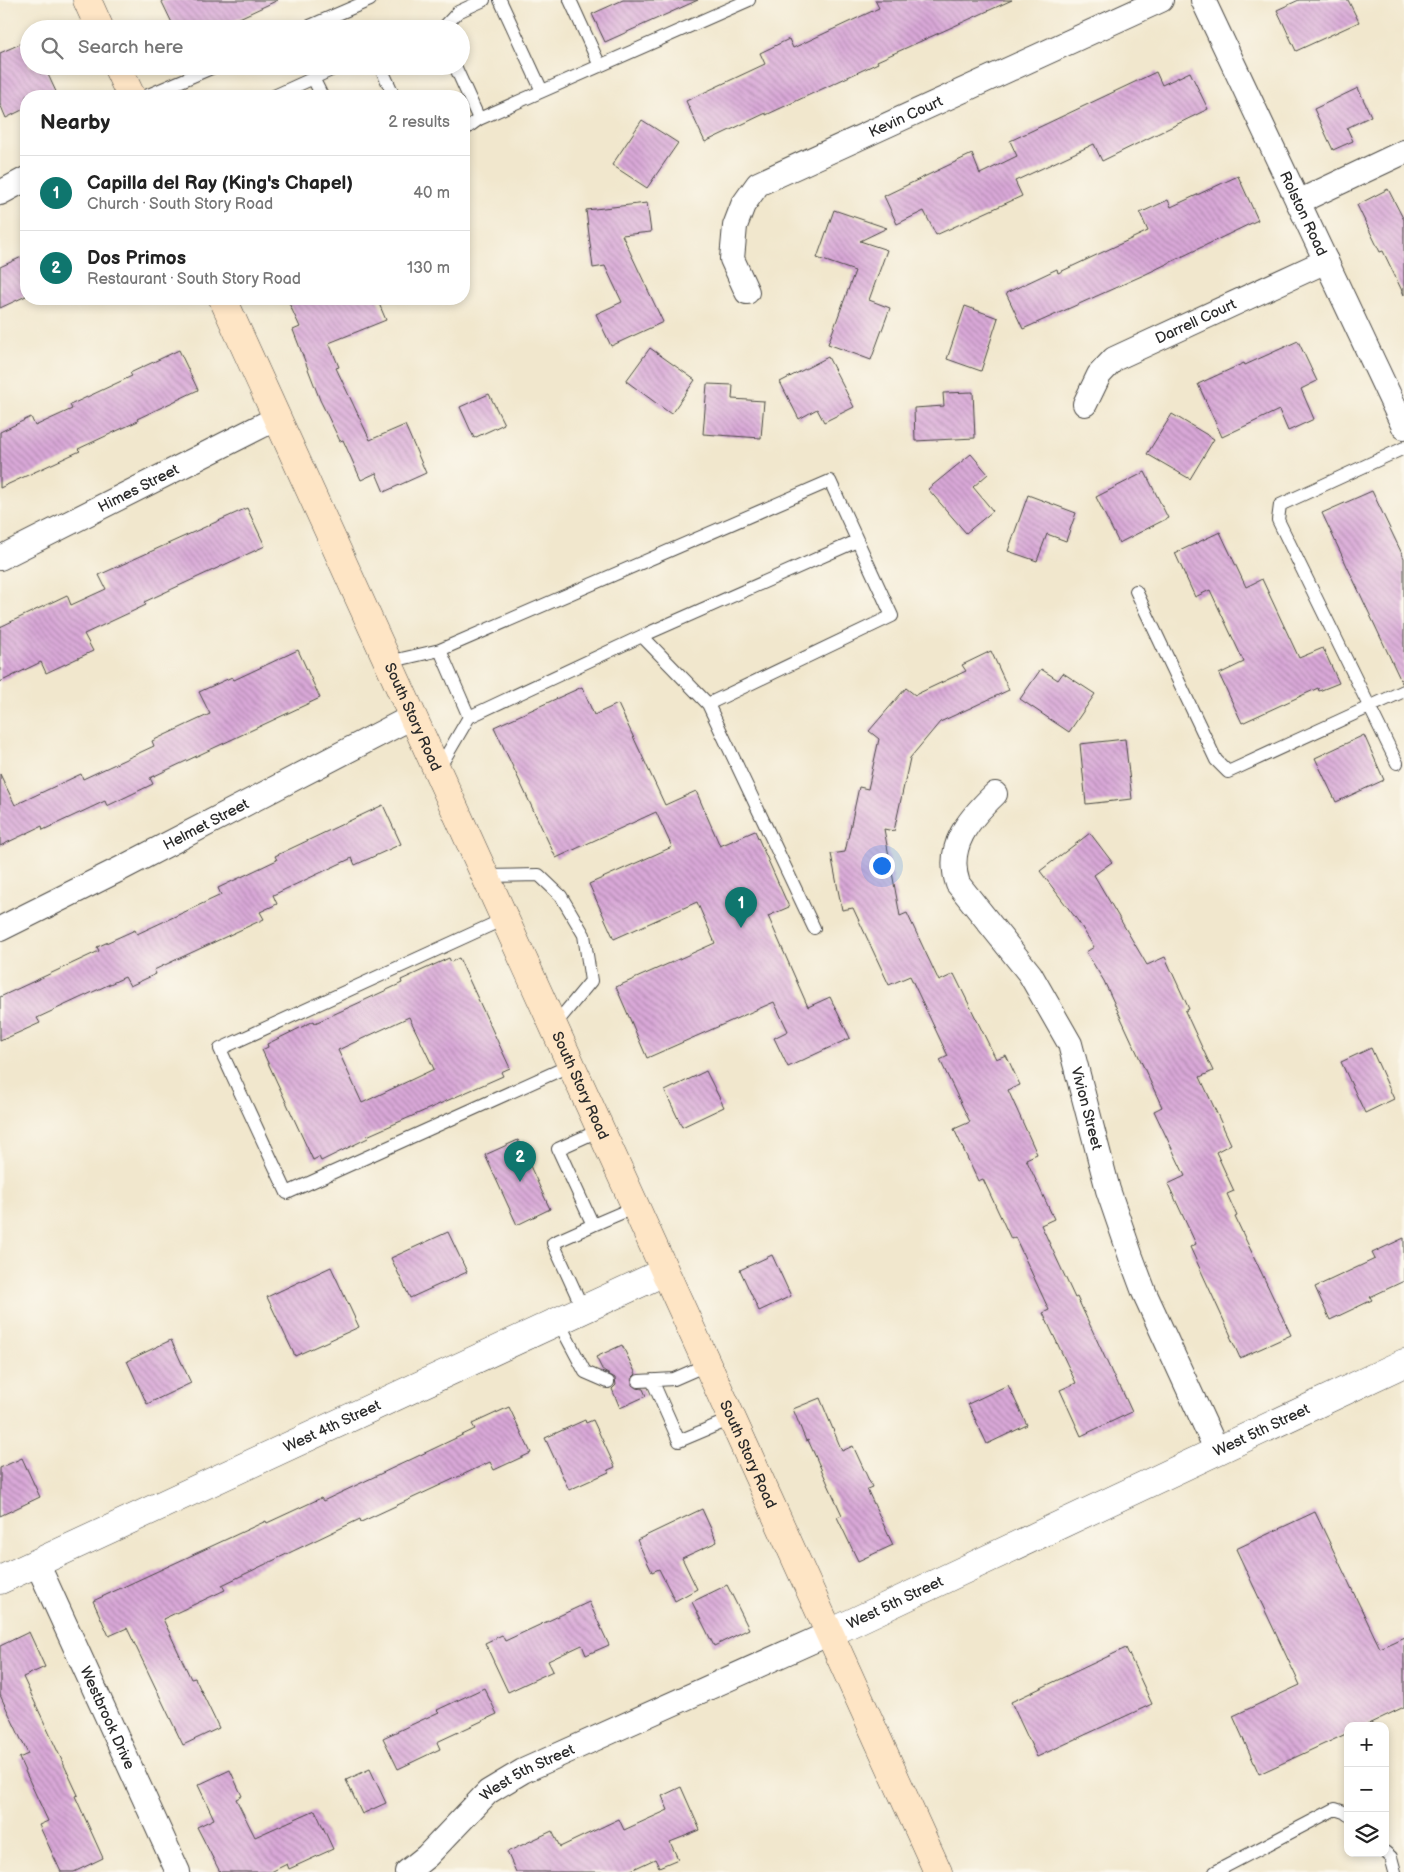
<!DOCTYPE html>
<html lang="en">
<head>
<meta charset="utf-8">
<style>
  :root { --surface:#fff; --page:#f6f6f6; --text:#222; --muted:#767676; --line:#e0e0e0; --accent:#0f766e }
  body { margin:0; font-family:"Balsamiq Sans",sans-serif; background:var(--page); color:var(--text) }
  .controls { position:absolute; right:15px; bottom:15px; display:grid; overflow:hidden; border-radius:10px; box-shadow:0 2px 8px #0003 }
  .controls button { width:45px; height:45px; display:grid; place-items:center; padding:0; border:0; border-bottom:1px solid var(--line); background:var(--surface); color:var(--text); font:25px sans-serif }
  .you { position:absolute; left:881px; top:865px; width:18px; height:18px; margin:-12px; border:4px solid #fff; border-radius:50%; background:#1a73e8; box-shadow:0 0 0 8px #1a73e833 }
  .badge { display:grid; place-items:center; width:32px; height:32px; border-radius:50%; background:var(--accent); color:#fff; font-size:16px; font-weight:700 }
  .pin { position:absolute; translate:-50% -41px; filter:drop-shadow(0 1px 2px #0008) }
  .pin::after { content:''; position:absolute; top:26px; width:18px; height:15px; background:inherit; clip-path:polygon(0 0,100% 0,50% 100%) }
  .list { margin:0; padding:0; list-style:none }
  h2 { display:flex; justify-content:space-between; align-items:center; height:65px; margin:0; padding:0 20px; font-size:21px }
  h2 small { font-size:16px; font-weight:400; color:var(--muted) }
  .list li { display:grid; grid-template-columns:32px 1fr auto; gap:15px; align-items:center; box-sizing:border-box; height:75px; padding:0 20px; border-top:1px solid var(--line) }
  .list b { display:block; font-size:19px; white-space:nowrap }
  .list p { margin:0; font-size:16px; white-space:nowrap; color:var(--muted) }
  .list em { font-size:16px; font-style:normal; color:var(--muted) }
  .icon { flex:none; width:28px; height:28px; fill:none; stroke:currentColor; stroke-width:2; stroke-linecap:round; stroke-linejoin:round }
  .map { position:relative; flex:none; width:1404px; height:1872px; overflow:hidden }
  .search { position:absolute; background:var(--surface); box-shadow:0 2px 8px #0003; left:20px; top:20px; width:450px; height:55px; display:flex; align-items:center; gap:12px; box-sizing:border-box; padding:0 18px; border-radius:28px; color:var(--muted); font-size:19px }
  .panel { position:absolute; background:var(--surface); box-shadow:0 2px 8px #0003; left:20px; top:90px; width:450px; height:215px; border-radius:20px }
  .map>svg:first-child { display:block }
  .building { fill:url(#building-back-hatch); fill-rule:evenodd }
  .lines { fill:none; stroke-linecap:round; stroke-linejoin:round }
  .service-casing { stroke:#494743; stroke-width:14 }
  .minor-casing { stroke:#494743; stroke-width:26 }
  .tertiary-casing { stroke:#494743; stroke-width:29 }
  .secondary-casing { stroke:#494743; stroke-width:29 }
  .service { stroke:#fff; stroke-width:12 }
  .minor { stroke:#fff; stroke-width:24 }
  .tertiary { stroke:#fff; stroke-width:28 }
  .secondary { stroke:#fee5c5; stroke-width:28 }
  .labels { text-anchor:middle; dominant-baseline:central; stroke-width:5; stroke-linejoin:round; paint-order:stroke }
  .street-label { font-size:15px; fill:#2b2b2b; stroke:#fbf7ec }
</style>
</head>
<body>
<div class="map">
<svg width="1404" height="1872" viewBox="0 0 1404 1872">
  <defs>
    <pattern id="building-back-hatch" width="6" height="6" patternUnits="userSpaceOnUse" patternTransform="scale(1.25)"><rect width="6" height="6" fill="#d9a8d8"/><path d="M-1 5l2 2M0 0l6 6M5-1l2 2" fill="none" stroke="#b089af"/></pattern>
  </defs>
  <rect width="100%" height="100%" fill="#fbf7ec"/>
  <filter id="ink" filterUnits="userSpaceOnUse"><feTurbulence type="fractalNoise" baseFrequency=".02" numOctaves="2"/><feDisplacementMap in="SourceGraphic" scale="10" xChannelSelector="R" yChannelSelector="G"/><feConvolveMatrix kernelMatrix="1 2 1 2 8 2 1 2 1" color-interpolation-filters="sRGB"/></filter>
  <filter id="wash" filterUnits="userSpaceOnUse"><feTurbulence type="fractalNoise" baseFrequency=".0096" numOctaves="4" result="noise"/><feDisplacementMap in="SourceGraphic" scale="20" xChannelSelector="R" yChannelSelector="G"/><feGaussianBlur stdDeviation="1.12" result="paint"/><feColorMatrix in="noise" values="0 0 0 0 0 0 0 0 0 0 0 0 0 0 0 0 0 1.4 0 .05"/><feComposite in="paint" operator="in"/></filter>
  <g filter="url(#wash)">
    <rect width="100%" height="100%" fill="#f1e7cd"/>
    <g id="blocks">
      <path class="building" d="M 161,0 L 278,0 L 233,21 L 235,24 L 225,29 L 175,29 Z
        M 623,0 L 698,0 L 605,42 L 592,14 Z
        M 875,0 L 1012,0 L 877,61 L 878,63 L 766,115 L 766,113 L 705,142 L 686,101 L 765,64 L 760,53 L 789,39 L 793,48 L 879,8 Z
        M 1299,0 L 1348,0 L 1359,22 L 1296,51 L 1277,10 Z
        M 29,40 L 29,66 L 44,66 L 58,96 L 26,96 L 26,108 L 6,118 L 0,104 L 0,53 Z
        M 1156,72 L 1162,85 L 1190,72 L 1208,109 L 1102,161 L 1094,144 L 1015,181 L 1022,196 L 936,235 L 924,211 L 897,224 L 884,196 L 972,154 L 980,174 L 1017,156 L 1010,141 Z
        M 1358,88 L 1371,116 L 1347,128 L 1353,141 L 1333,150 L 1314,109 Z
        M 642,120 L 678,143 L 647,188 L 612,165 Z
        M 1238,176 L 1258,220 L 1146,274 L 1023,329 L 1006,293 L 1057,269 L 1058,273 L 1148,231 L 1140,213 L 1168,200 L 1171,207 Z
        M 1388,189 L 1404,220 L 1404,295 L 1383,251 L 1380,252 L 1357,205 Z
        M 647,203 L 651,232 L 622,235 L 663,322 L 611,346 L 596,314 L 622,302 L 605,266 L 593,268 L 586,210 Z
        M 834,210 L 887,228 L 860,241 L 887,250 L 869,300 L 890,308 L 871,360 L 828,344 L 855,271 L 817,258 Z
        M 26,255 L 26,296 L 0,308 L 0,267 Z
        M 287,299 L 377,299 L 386,320 L 329,343 L 339,367 L 336,368 L 370,440 L 405,425 L 426,473 L 384,492 L 376,473 L 361,480 L 343,440 L 340,441 L 320,400 L 293,330 L 300,327 Z
        M 965,306 L 998,318 L 981,371 L 947,359 Z
        M 1298,341 L 1317,381 L 1301,389 L 1314,419 L 1288,431 L 1279,410 L 1222,437 L 1198,384 L 1244,363 L 1245,365 Z
        M 650,348 L 695,380 L 671,414 L 626,381 Z
        M 179,350 L 198,390 L 137,419 L 138,421 L 78,449 L 80,451 L 0,488 L 0,432 L 31,417 L 35,426 L 72,409 L 70,405 L 132,376 L 130,373 Z
        M 828,357 L 854,407 L 824,422 L 817,409 L 799,419 L 780,382 Z
        M 707,384 L 733,385 L 732,399 L 764,401 L 761,438 L 703,434 Z
        M 973,392 L 975,438 L 915,441 L 914,408 L 944,406 L 943,393 Z
        M 489,394 L 504,424 L 474,438 L 460,407 Z
        M 1172,414 L 1214,439 L 1190,479 L 1147,454 Z
        M 971,454 L 988,474 L 973,487 L 993,511 L 966,533 L 928,489 Z
        M 1145,472 L 1168,518 L 1119,543 L 1096,497 Z
        M 1372,491 L 1404,558 L 1404,683 L 1402,683 L 1322,513 Z
        M 1028,495 L 1076,513 L 1066,541 L 1047,534 L 1037,561 L 1008,551 Z
        M 247,508 L 265,546 L 144,602 L 146,605 L 84,634 L 93,651 L 46,673 L 41,662 L 0,682 L 0,627 L 67,595 L 71,605 L 106,589 L 99,575 Z
        M 1220,532 L 1246,587 L 1262,579 L 1299,658 L 1323,648 L 1339,683 L 1319,691 L 1318,688 L 1242,723 L 1219,674 L 1244,662 L 1210,590 L 1195,597 L 1175,553 Z
        M 298,650 L 320,698 L 150,778 L 153,784 L 107,806 L 105,801 L 43,830 L 42,826 L 0,846 L 0,774 L 15,805 L 81,774 L 83,779 L 154,746 L 152,741 L 210,714 L 199,692 L 232,677 L 234,680 Z
        M 991,651 L 1009,690 L 940,722 L 910,758 L 894,831 L 884,829 L 900,916 L 907,913 L 939,981 L 954,974 L 996,1059 L 1006,1055 L 1020,1085 L 1008,1090 L 1037,1154 L 1026,1159 L 1054,1219 L 1041,1225 L 1075,1298 L 1077,1297 L 1118,1386 L 1120,1386 L 1132,1412 L 1081,1436 L 1060,1390 L 1076,1383 L 1043,1313 L 1049,1310 L 1015,1237 L 1011,1239 L 983,1179 L 978,1181 L 954,1129 L 970,1122 L 940,1060 L 948,1056 L 910,976 L 889,985 L 853,908 L 842,910 L 831,854 L 845,852 L 859,787 L 868,789 L 879,739 L 869,731 L 906,688 L 915,695 L 966,671 L 962,665 Z
        M 1041,669 L 1058,680 L 1063,673 L 1095,694 L 1069,732 L 1020,699 Z
        M 582,687 L 594,715 L 618,704 L 665,805 L 696,791 L 720,846 L 755,831 L 789,907 L 768,916 L 808,1007 L 830,997 L 850,1038 L 788,1067 L 774,1038 L 788,1031 L 774,1002 L 647,1058 L 616,987 L 715,943 L 697,902 L 614,939 L 589,884 L 672,847 L 656,812 L 556,858 L 494,727 Z
        M 1364,735 L 1384,780 L 1336,802 L 1315,758 Z
        M 1125,739 L 1132,799 L 1086,804 L 1080,744 Z
        M 383,805 L 401,844 L 355,865 L 352,858 L 273,895 L 277,904 L 260,912 L 264,919 L 154,970 L 156,974 L 130,986 L 125,977 L 37,1018 L 40,1023 L 0,1041 L 0,997 L 99,951 L 97,947 L 135,930 L 137,934 L 221,895 L 218,888 L 277,860 L 275,856 Z
        M 1090,833 L 1112,862 L 1094,875 L 1147,965 L 1165,957 L 1189,1009 L 1185,1011 L 1213,1071 L 1200,1077 L 1231,1144 L 1216,1152 L 1234,1191 L 1227,1194 L 1237,1216 L 1235,1217 L 1291,1335 L 1240,1358 L 1230,1336 L 1231,1336 L 1190,1247 L 1196,1244 L 1168,1184 L 1185,1176 L 1154,1111 L 1162,1107 L 1104,981 L 1086,952 L 1094,947 L 1078,921 L 1040,871 Z
        M 449,958 L 451,962 L 459,958 L 510,1068 L 501,1072 L 503,1076 L 367,1136 L 368,1138 L 321,1161 L 319,1157 L 313,1160 L 262,1050 L 268,1047 L 267,1044 L 314,1021 L 315,1023 L 402,983 L 401,980 ZM 409,1017 L 434,1069 L 362,1103 L 338,1050 Z
        M 1371,1048 L 1394,1099 L 1365,1113 L 1341,1062 Z
        M 706,1071 L 724,1107 L 682,1127 L 665,1091 Z
        M 518,1140 L 550,1209 L 517,1225 L 485,1155 Z
        M 448,1232 L 467,1272 L 410,1298 L 391,1258 Z
        M 1404,1238 L 1404,1281 L 1370,1297 L 1372,1300 L 1330,1320 L 1315,1287 L 1375,1259 L 1372,1253 Z
        M 772,1255 L 791,1296 L 759,1311 L 740,1270 Z
        M 331,1267 L 359,1327 L 295,1356 L 267,1297 Z
        M 171,1340 L 191,1383 L 147,1404 L 127,1361 Z
        M 622,1345 L 636,1374 L 632,1378 L 632,1385 L 636,1388 L 643,1389 L 646,1396 L 620,1408 L 612,1389 L 616,1385 L 615,1378 L 603,1371 L 596,1357 Z
        M 1008,1385 L 1027,1425 L 987,1444 L 968,1404 Z
        M 820,1398 L 842,1451 L 853,1446 L 872,1487 L 867,1489 L 893,1545 L 858,1561 L 837,1517 L 842,1515 L 808,1440 L 806,1441 L 793,1409 Z
        M 509,1407 L 531,1453 L 494,1470 L 490,1462 L 361,1522 L 360,1519 L 222,1585 L 225,1590 L 163,1619 L 191,1679 L 195,1678 L 219,1728 L 183,1745 L 127,1628 L 109,1636 L 93,1601 L 266,1521 L 267,1523 L 321,1498 L 323,1501 L 414,1458 L 475,1429 L 472,1424 Z
        M 585,1420 L 586,1423 L 593,1420 L 615,1467 L 608,1470 L 609,1472 L 569,1490 L 545,1438 Z
        M 22,1458 L 40,1497 L 0,1516 L 0,1468 Z
        M 702,1509 L 717,1542 L 682,1558 L 697,1589 L 675,1601 L 659,1569 L 652,1572 L 637,1540 Z
        M 1315,1512 L 1380,1648 L 1404,1637 L 1404,1707 L 1364,1726 L 1348,1726 L 1348,1733 L 1259,1774 L 1233,1716 L 1300,1685 L 1236,1549 Z
        M 727,1585 L 749,1629 L 714,1646 L 692,1602 Z
        M 589,1602 L 609,1645 L 586,1655 L 582,1645 L 548,1661 L 553,1671 L 508,1692 L 485,1643 L 502,1635 L 505,1641 Z
        M 29,1632 L 45,1667 L 23,1677 L 78,1795 L 75,1796 L 103,1858 L 74,1872 L 61,1872 L 39,1825 L 48,1821 L 19,1758 L 28,1754 L 0,1695 L 0,1646 Z
        M 1126,1648 L 1152,1704 L 1037,1757 L 1011,1702 Z
        M 484,1688 L 497,1714 L 437,1742 L 440,1749 L 398,1769 L 383,1738 L 439,1712 L 437,1710 Z
        M 370,1769 L 386,1803 L 362,1814 L 346,1780 Z
        M 230,1770 L 242,1796 L 236,1799 L 255,1837 L 315,1810 L 333,1849 L 289,1869 L 287,1864 L 271,1872 L 220,1872 L 197,1827 L 214,1819 L 198,1785 Z
        M 681,1787 L 700,1830 L 670,1842 L 678,1859 L 659,1867 L 655,1859 L 627,1872 L 516,1872 L 507,1852 L 552,1831 L 560,1847 L 619,1819 L 624,1830 L 668,1810 L 662,1796 Z"/>
    </g>
  </g>
  <g filter="url(#ink)">
    <use href="#blocks" fill-opacity="0" stroke="#494743" stroke-width="1"/>
    <g class="lines">
      <g class="service-casing">
        <path id="service" d="M 500,0 L 542,91
          M 570,0 L 600,66
          M 303,29 L 370,0
          M 445,29 L 445,26 L 458,12 L 484,0
          M 377,66 L 382,70 L 394,96
          M 455,66 L 479,119
          M 313,78 L 322,96
          M 146,96 L 216,66
          M 274,96 L 340,66
          M 464,130 L 479,119 L 749,0
          M 1136,591 L 1216,760 L 1228,772 L 1404,691
          M 642,636 L 857,541
          M 440,650 L 830,481 L 892,616 L 708,704 L 814,928
          M 388,662 L 440,650 L 469,717 L 438,770
          M 469,717 L 642,636 L 708,704
          M 1397,763 L 1278,520 L 1280,505 L 1404,448
          M 485,876 L 539,875 L 561,896 L 584,935 L 591,981 L 553,1027
          M 504,919 L 220,1049 L 287,1193 L 571,1065
          M 593,1225 L 635,1207
          M 583,1309 L 553,1243 L 593,1225 L 558,1149 L 600,1130
          M 558,1321 L 585,1372 L 608,1382
          M 652,1380 L 679,1441 L 731,1419
          M 639,1381 L 674,1379 L 706,1365
          M 1385,1852 L 1391,1857 L 1395,1872
          M 1215,1872 L 1335,1809 L 1344,1812 L 1348,1815"/>
      </g>
      <g class="minor-casing">
        <g id="minor">
          <path id="s1" d="M 1203,0 L 1404,427"/>
          <path d="M 0,193 L 26,179"/>
          <path d="M 1298,202 L 1404,152"/>
          <path id="s2" d="M 747,292 L 732,259 L 735,226 L 743,205 L 758,184 L 1161,0"/>
          <path id="s3" d="M 1085,404 L 1099,375 L 1114,359 L 1326,261"/>
          <path id="s4" d="M 0,558 L 277,418"/>
          <path id="s5" d="M 995,794 C 969,819 945,846 958,884 L 1030,974 L 1070,1044 L 1108,1190 L 1131,1257 L 1144,1292 L 1217,1451"/>
          <path id="s6" d="M 0,929 L 122,868 L 412,717"/>
          <path id="s7" d="M 37,1563 L 178,1872"/>
          <path id="s8" d="M 407,1872 L 427,1856 L 488,1792 L 523,1771 L 828,1634"/>
        </g>
      </g>
      <g class="tertiary-casing">
        <g id="tertiary">
          <path id="s9" d="M 0,1580 L 664,1272"/>
          <path id="s10" d="M 828,1634 L 1404,1363"/>
        </g>
      </g>
      <g class="secondary-casing">
        <g id="secondary">
          <path d="M 87,0 L 100,29"/>
          <path d="M 117,66 L 131,96"/>
          <path id="s11" d="M 223,299 L 938,1872"/>
        </g>
      </g>
      <use href="#service" class="service"/>
      <use href="#minor" class="minor"/>
      <use href="#tertiary" class="tertiary"/>
      <use href="#secondary" class="secondary"/>
    </g>
  </g>
  <g class="labels">
    <g class="street-label">
      <text stroke="none"><textPath href="#s2" startOffset="280">Kevin Court</textPath></text>
      <text stroke="none"><textPath href="#s1" startOffset="236">Rolston Road</textPath></text>
      <text stroke="none"><textPath href="#s3" startOffset="144">Darrell Court</textPath></text>
      <text stroke="none"><textPath href="#s4" startOffset="155">Himes Street</textPath></text>
      <text stroke="none"><textPath href="#s11" startOffset="459">South Story Road</textPath></text>
      <text stroke="none"><textPath href="#s6" startOffset="231">Helmet Street</textPath></text>
      <text stroke="none"><textPath href="#s11" startOffset="864">South Story Road</textPath></text>
      <text stroke="none"><textPath href="#s5" startOffset="366">Vivion Street</textPath></text>
      <text stroke="none"><textPath href="#s9" startOffset="366">West 4th Street</textPath></text>
      <text stroke="none"><textPath href="#s10" startOffset="479">West 5th Street</textPath></text>
      <text stroke="none"><textPath href="#s11" startOffset="1269">South Story Road</textPath></text>
      <text stroke="none"><textPath href="#s10" startOffset="74">West 5th Street</textPath></text>
      <text stroke="none"><textPath href="#s7" startOffset="170">Westbrook Drive</textPath></text>
      <text stroke="none"><textPath href="#s8" startOffset="158">West 5th Street</textPath></text>
    </g>
  </g>
</svg>
<div class="controls">
<button>+</button>
<button>−</button>
<button><svg class="icon" aria-label="layers" viewBox="0 0 24 24"><path d="M12 4l9 5-9 5-9-5zM3 14l9 5 9-5"/></svg></button>
</div>
<div class="you"></div>
<div class="pin badge" style="left:741px;top:928px">1</div>
<div class="pin badge" style="left:520px;top:1182px">2</div>
<div class="search"><svg class="icon" aria-label="search" viewBox="0 0 24 24"><circle cx="10" cy="10" r="6"/><path d="M15 15l6 6"/></svg>Search here</div>
<section class="panel">
<h2>Nearby<small>2 results</small></h2>
<ul class="list">
<li><span class="badge">1</span><div><b>Capilla del Ray (King's Chapel)</b><p>Church · South Story Road</p></div><em>40 m</em></li>
<li><span class="badge">2</span><div><b>Dos Primos</b><p>Restaurant · South Story Road</p></div><em>130 m</em></li>
</ul>
</section>
</div>
</body>
</html>
